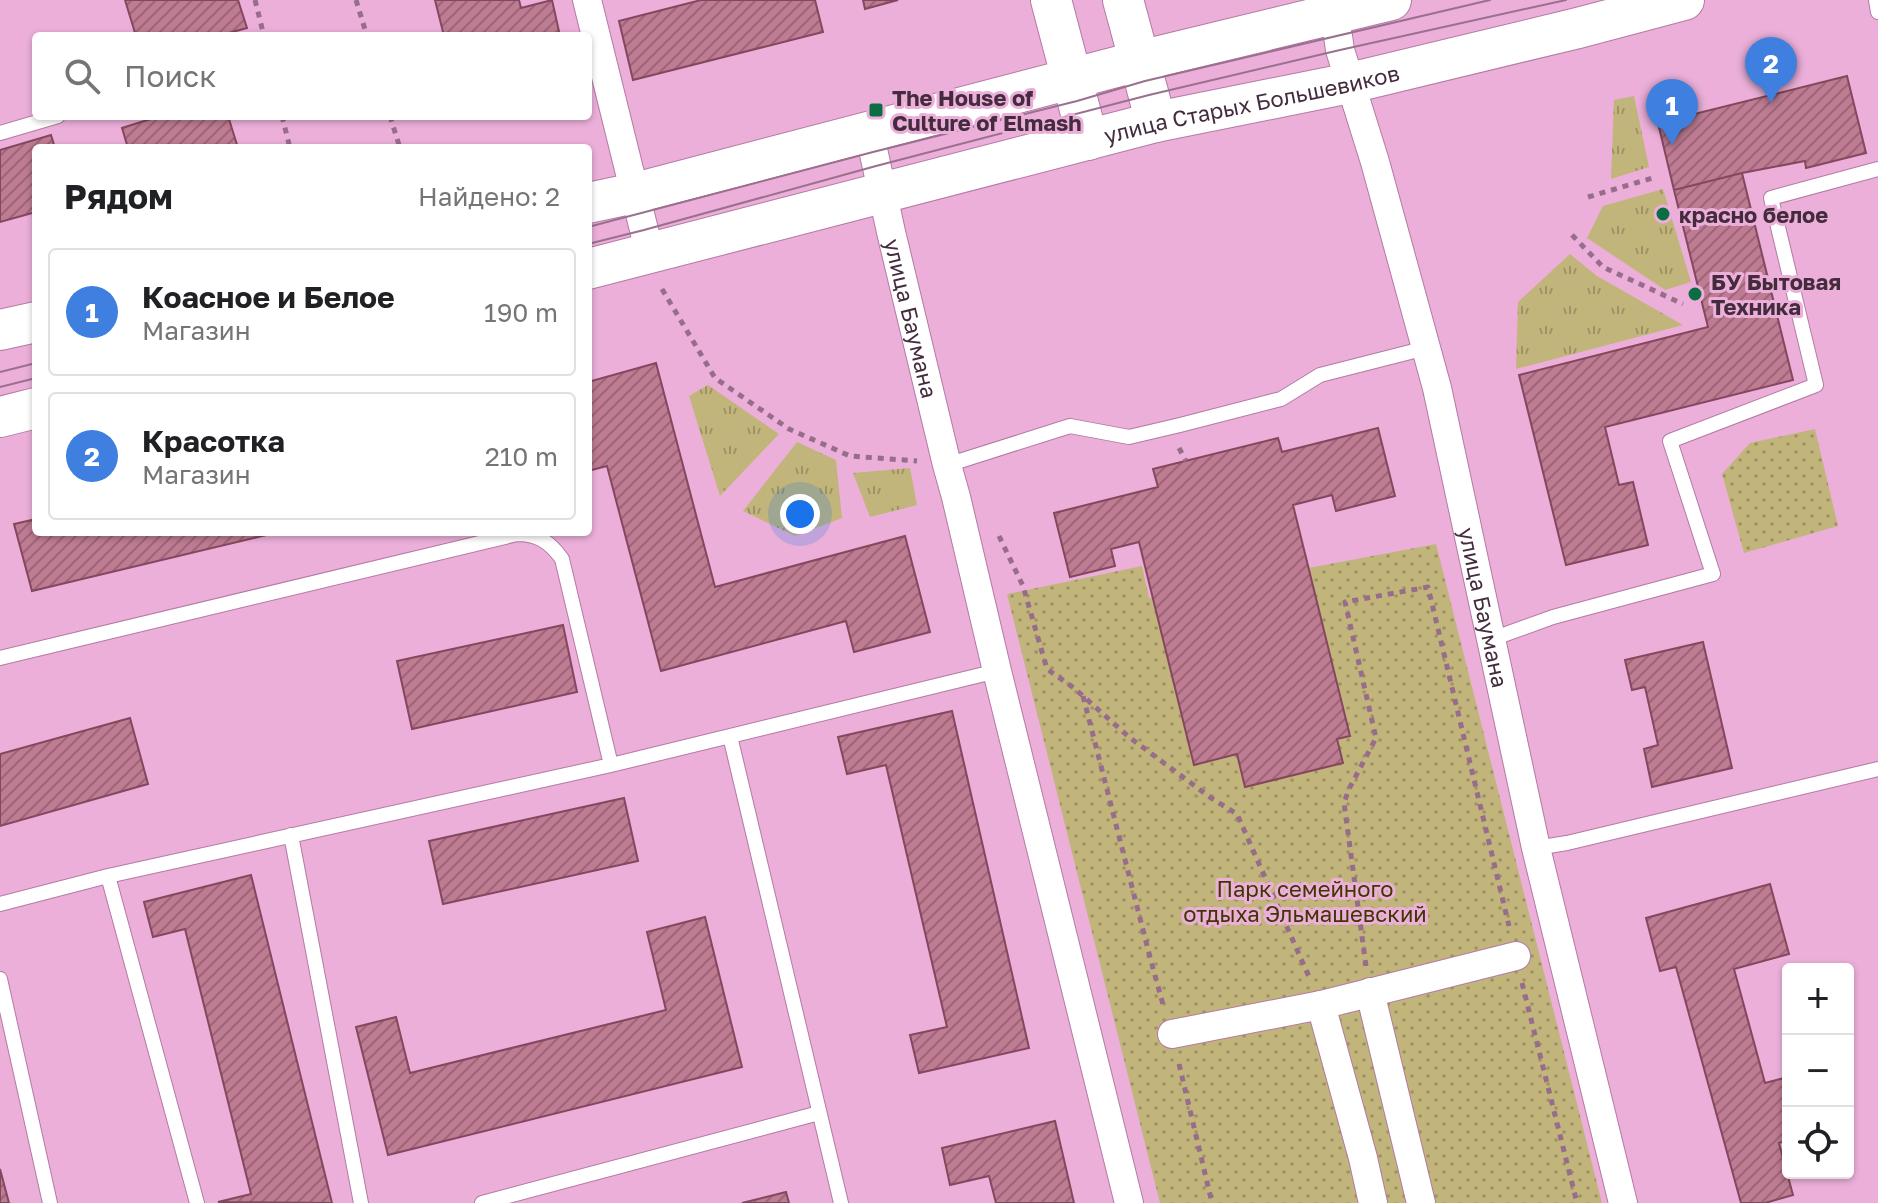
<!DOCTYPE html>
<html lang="ru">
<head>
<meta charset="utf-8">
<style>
  :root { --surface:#fff; --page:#f6f6f6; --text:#202124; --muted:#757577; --line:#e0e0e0; --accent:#b45309 }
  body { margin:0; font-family:"Golos Text",sans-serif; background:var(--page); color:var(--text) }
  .controls { position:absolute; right:24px; bottom:24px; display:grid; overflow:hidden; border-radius:8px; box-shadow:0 2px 6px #0004 }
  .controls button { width:72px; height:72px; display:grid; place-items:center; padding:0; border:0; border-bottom:2px solid var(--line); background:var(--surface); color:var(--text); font:40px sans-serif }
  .you { position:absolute; left:800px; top:514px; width:28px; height:28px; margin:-20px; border:6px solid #fff; border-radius:50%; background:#1a73e8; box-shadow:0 0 0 12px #1a73e833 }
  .badge { display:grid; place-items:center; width:52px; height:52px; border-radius:50%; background:var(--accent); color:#fff; font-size:26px; font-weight:700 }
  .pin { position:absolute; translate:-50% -66px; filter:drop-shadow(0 2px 4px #0008) }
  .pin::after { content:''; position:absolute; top:42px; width:28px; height:24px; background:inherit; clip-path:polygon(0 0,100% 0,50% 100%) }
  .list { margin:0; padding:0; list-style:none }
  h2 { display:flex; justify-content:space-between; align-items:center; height:104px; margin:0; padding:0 32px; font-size:34px }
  h2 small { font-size:26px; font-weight:400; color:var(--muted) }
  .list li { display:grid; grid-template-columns:52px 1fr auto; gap:24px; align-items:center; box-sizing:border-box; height:128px; margin:0 16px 16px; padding:0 16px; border:2px solid var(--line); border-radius:8px }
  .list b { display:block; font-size:30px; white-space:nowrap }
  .list p { margin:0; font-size:26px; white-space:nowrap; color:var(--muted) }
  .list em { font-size:26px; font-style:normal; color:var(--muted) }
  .icon { flex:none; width:44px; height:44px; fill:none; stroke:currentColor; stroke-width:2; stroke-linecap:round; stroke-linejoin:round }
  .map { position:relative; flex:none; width:1878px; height:1203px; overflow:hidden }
  .search { position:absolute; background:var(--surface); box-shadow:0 2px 6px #0004; left:32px; top:32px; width:560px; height:88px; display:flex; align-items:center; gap:20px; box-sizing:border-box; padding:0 28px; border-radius:8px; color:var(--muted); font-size:30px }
  .panel { position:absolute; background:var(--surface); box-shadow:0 2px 6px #0004; left:32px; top:144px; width:560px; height:392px; border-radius:8px }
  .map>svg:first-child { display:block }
  .grass { fill:url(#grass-tufts) }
  .park { fill:url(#park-dots) }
  .building { fill:url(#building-hatch); stroke:#85475e; stroke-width:2 }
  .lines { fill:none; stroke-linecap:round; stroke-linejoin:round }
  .lane-casing { stroke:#b37aa3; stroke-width:16 }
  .street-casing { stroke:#b37aa3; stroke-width:30 }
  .secondary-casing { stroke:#b37aa3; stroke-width:42 }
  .path { stroke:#976d8b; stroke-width:5; stroke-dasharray:6 6; stroke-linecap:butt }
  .lane { stroke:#fff; stroke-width:14 }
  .street { stroke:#fff; stroke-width:28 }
  .secondary { stroke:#fff; stroke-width:40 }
  .tram { stroke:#9a708e; stroke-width:2 }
  .poi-dot { fill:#0b6d43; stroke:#ebafd9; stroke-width:3 }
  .labels { text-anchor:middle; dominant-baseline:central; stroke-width:6; stroke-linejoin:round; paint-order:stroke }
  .poi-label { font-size:22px; font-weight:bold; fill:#442c3e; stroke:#ebafd9; text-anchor:start }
  .street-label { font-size:22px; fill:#442c3e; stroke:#ebafd9 }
  .park-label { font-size:22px; fill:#403600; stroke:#ebafd9 }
</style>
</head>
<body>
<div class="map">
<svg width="1878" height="1203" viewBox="0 0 1878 1203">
  <defs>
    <pattern id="grass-tufts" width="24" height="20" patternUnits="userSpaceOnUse" patternTransform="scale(2)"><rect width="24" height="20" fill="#c2b57b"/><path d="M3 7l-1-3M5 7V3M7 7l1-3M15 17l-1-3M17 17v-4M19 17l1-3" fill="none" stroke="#9f9366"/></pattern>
    <pattern id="park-dots" width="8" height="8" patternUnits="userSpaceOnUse" patternTransform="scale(2)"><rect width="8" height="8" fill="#c2b57b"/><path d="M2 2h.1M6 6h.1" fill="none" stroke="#9f9366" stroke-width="1.8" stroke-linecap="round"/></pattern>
    <pattern id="building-hatch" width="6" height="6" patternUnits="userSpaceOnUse" patternTransform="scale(2)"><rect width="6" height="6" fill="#be7b92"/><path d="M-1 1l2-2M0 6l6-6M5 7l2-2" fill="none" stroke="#9c6579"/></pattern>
  </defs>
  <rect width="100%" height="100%" fill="#ebafd9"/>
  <path class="grass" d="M 1634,96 L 1649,167 L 1611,179 L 1614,100 Z
    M 1663,189 L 1691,282 L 1665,290 L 1587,238 L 1603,206 Z
    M 1570,254 L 1597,276 L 1683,325 L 1516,369 L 1518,302 Z
    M 708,385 L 779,434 L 720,496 L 689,396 Z
    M 797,442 L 836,460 L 842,518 L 795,536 L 743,511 Z
    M 910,468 L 917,505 L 870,517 L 853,473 Z"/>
  <path class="park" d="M 1815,429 L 1838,526 L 1744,553 L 1722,474 L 1750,443 Z
    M 1436,544 L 1602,1203 L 1160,1203 L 1007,594 L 1142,566 L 1149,598 Z"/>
  <path class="building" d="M 125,0 L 238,0 L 247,28 L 218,36 L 136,36 Z
    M 435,0 L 519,0 L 521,8 L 552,0 L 560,36 L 444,36 Z
    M 701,0 L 815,0 L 823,32 L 633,80 L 619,21 Z
    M 863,0 L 898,0 L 865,9 Z
    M 1847,76 L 1866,153 L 1806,168 L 1805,161 L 1742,173 L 1674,190 L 1658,123 Z
    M 160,116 L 228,116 L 238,148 L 128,148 L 122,128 Z
    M 51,135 L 55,148 L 36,148 L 36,212 L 0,222 L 0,150 Z
    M 1742,173 L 1793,380 L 1605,427 L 1619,485 L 1633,482 L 1648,545 L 1566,565 L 1519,375 L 1708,327 L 1674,190 Z
    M 656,363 L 715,587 L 905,536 L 930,632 L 854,652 L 846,621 L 661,671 L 607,466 L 588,471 L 588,382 Z
    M 1378,428 L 1395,496 L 1336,511 L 1332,495 L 1293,505 L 1350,736 L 1337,739 L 1343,763 L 1245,787 L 1237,754 L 1194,765 L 1139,542 L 1111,549 L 1115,566 L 1070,577 L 1054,513 L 1158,487 L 1153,469 L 1278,438 L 1282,452 Z
    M 36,519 L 36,532 L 279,532 L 32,591 L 14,524 Z
    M 563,625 L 577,692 L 412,729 L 397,661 Z
    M 1703,642 L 1732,768 L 1652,787 L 1644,749 L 1658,745 L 1645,687 L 1632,690 L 1625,660 Z
    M 952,711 L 1029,1048 L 919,1073 L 910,1035 L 947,1027 L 886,765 L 847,774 L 838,737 Z
    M 130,718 L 148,784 L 0,826 L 0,754 Z
    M 624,798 L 638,861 L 443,904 L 429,841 Z
    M 251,875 L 332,1203 L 218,1202 L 251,1194 L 185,929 L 153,937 L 144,902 Z
    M 1770,884 L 1789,954 L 1734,969 L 1765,1083 L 1788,1077 L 1788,1140 L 1779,1143 L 1793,1195 L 1765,1203 L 1741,1203 L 1676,967 L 1660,971 L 1646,918 Z
    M 705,917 L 742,1067 L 388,1155 L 356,1027 L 396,1017 L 410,1073 L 666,1010 L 647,932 Z
    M 1055,1121 L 1074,1203 L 996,1203 L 989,1176 L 950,1185 L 942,1148 Z
    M 0,1169 L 9,1203 L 0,1203 Z
    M 786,1192 L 789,1203 L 742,1203 Z"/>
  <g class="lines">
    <g class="lane-casing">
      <path id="lane" d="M 1876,0 L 1878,12
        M 0,133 L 58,116
        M 947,465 L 1070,426 L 1129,437 L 1180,425 L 1281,399 L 1320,375 L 1426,348
        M 1492,639 L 1553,617 L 1713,574 L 1670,441 L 1816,385 L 1771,198 L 1878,169
        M 0,658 L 517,534 C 538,534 550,542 562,559 L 611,765
        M 730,736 L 841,1203
        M 291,835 L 361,1203
        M 1536,848 L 1567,843 L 1878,769
        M 108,876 L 197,1203
        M 0,904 L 108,876 L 611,765 L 997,671
        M 0,979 L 50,1203
        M 482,1203 L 819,1113"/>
    </g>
    <g class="street-casing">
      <g id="street">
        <path d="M 587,0 L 650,254"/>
        <path id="s1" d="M 1332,15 L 1338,36 L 1340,50 L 1375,162 L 1437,388 L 1536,848 L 1623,1203"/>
        <path id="s2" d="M 869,131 L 891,232 L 947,465 L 956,497 L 997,671 L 1129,1203"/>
        <path d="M 1370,992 L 1421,1203"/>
        <path d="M 1321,1005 L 1363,1158 L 1373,1203"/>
        <path d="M 1172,1034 L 1321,1005 L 1516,956"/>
      </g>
    </g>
    <g class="secondary-casing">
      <g id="secondary">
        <path d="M 1051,0 L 1088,140"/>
        <path d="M 1123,0 L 1156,122"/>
        <path d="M 588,203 L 635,193 L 1139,61 L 1391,0"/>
        <path id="s3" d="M 588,269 L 1156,122 L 1350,83 L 1578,28 L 1684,0"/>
        <path d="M 0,330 L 36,322"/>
        <path d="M 0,417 L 36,408"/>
      </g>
    </g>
    <path class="path" d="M 255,0 L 264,36
      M 356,0 L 367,36
      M 282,116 L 290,148
      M 390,116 L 400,148
      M 1588,197 L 1656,177
      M 1572,235 L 1603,267 L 1683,304
      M 662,289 L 715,378 L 789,429 L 850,456 L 917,461
      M 1179,448 L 1186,461
      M 999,536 L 1023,586 L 1047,669 L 1074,688 L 1129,737 L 1211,798 L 1237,814 L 1310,979
      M 1083,696 L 1151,961 L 1164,1008
      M 1366,966 L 1344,803 L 1349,789 L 1376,738 L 1345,602 L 1428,587 L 1509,926
      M 1522,983 L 1577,1203
      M 1179,1064 L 1212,1203"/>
    <use href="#lane" class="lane"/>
    <use href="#street" class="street"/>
    <use href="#secondary" class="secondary"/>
    <path class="tram" d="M 588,227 L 873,152 L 1077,101 L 1145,81 L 1490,0
      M 588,244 L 644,230 L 876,166 L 1149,95 L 1340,50 L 1566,0
      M 0,372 L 36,363
      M 0,387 L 36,378"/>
  </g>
  <g class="poi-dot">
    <rect x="868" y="102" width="16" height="16" rx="4"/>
    <circle cx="1663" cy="214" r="8"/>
    <circle cx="1695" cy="294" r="8"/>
  </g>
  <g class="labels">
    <g class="poi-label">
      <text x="892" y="97">The House of<tspan x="892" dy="25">Culture of Elmash</tspan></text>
      <text x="1679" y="214">красно белое</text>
      <text x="1711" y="281">БУ Бытовая<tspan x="1711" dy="25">Техника</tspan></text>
    </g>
    <g class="street-label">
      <text stroke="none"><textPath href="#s3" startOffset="684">улица Старых Большевиков</textPath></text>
      <text stroke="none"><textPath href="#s2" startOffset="192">улица Баумана</textPath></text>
      <text stroke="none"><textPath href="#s1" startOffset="612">улица Баумана</textPath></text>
    </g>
    <g class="park-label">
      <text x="1305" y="888">Парк семейного<tspan x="1305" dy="25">отдыха Эльмашевский</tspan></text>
    </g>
  </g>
</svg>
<div class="controls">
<button>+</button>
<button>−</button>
<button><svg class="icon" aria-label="locate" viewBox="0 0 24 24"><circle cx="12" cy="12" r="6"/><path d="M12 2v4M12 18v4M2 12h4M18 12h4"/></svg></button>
</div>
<div class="you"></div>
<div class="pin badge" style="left:1672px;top:145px;background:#3f7fe0">1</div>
<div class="pin badge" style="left:1771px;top:103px;background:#3f7fe0">2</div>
<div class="search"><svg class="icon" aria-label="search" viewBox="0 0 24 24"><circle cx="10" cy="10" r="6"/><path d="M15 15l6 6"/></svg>Поиск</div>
<section class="panel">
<h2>Рядом<small>Найдено: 2</small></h2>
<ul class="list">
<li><span class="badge" style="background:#3f7fe0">1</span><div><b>Коасное и Белое</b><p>Магазин</p></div><em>190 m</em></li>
<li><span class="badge" style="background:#3f7fe0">2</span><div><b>Красотка</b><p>Магазин</p></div><em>210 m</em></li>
</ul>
</section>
</div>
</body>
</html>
